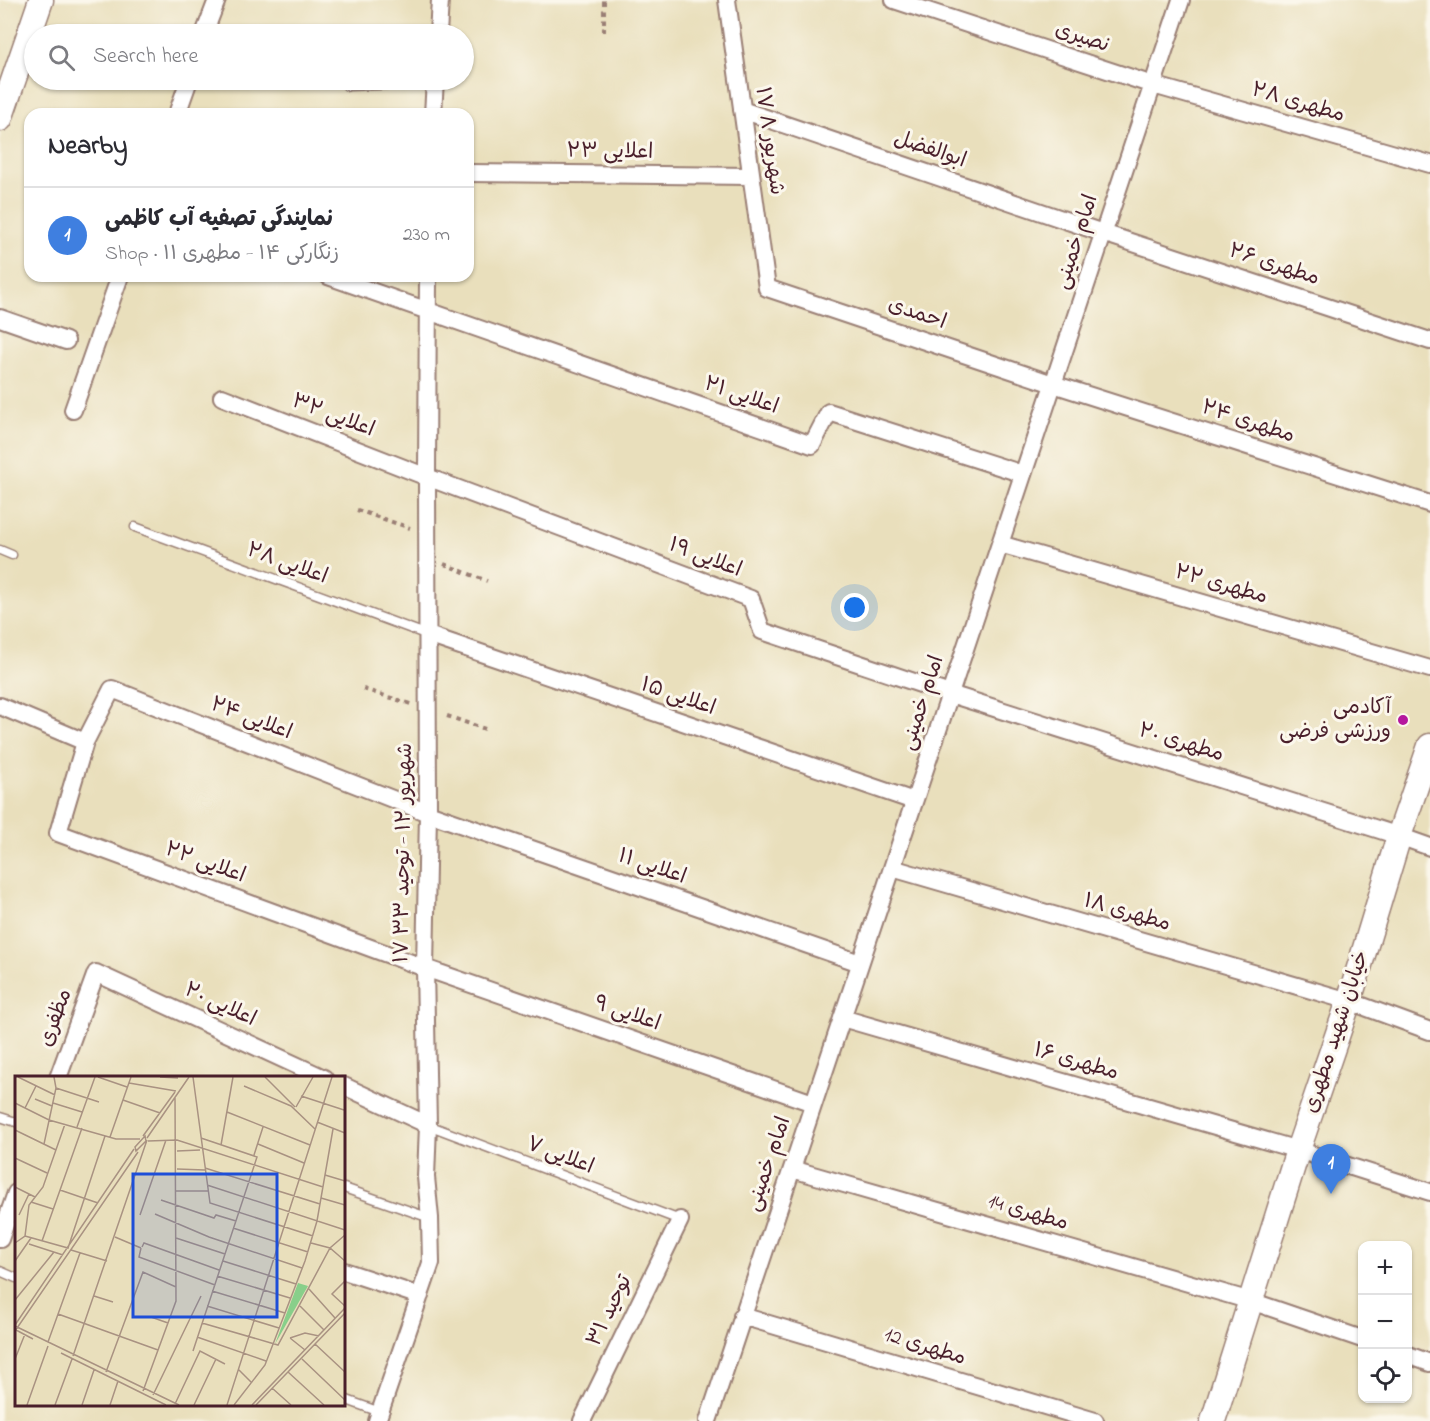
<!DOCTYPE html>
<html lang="en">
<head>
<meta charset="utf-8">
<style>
  :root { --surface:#fff; --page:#f2f2f3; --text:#2b2b33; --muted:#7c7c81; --line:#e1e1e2; --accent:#0b8043 }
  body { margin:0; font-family:"Indie Flower","Playpen Sans Arabic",sans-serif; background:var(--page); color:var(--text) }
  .controls { position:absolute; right:18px; bottom:18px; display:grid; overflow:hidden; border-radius:12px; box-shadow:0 2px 4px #0004 }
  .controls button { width:54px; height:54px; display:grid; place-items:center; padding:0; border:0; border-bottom:2px solid var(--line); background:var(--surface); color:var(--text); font:30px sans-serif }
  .you { position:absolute; left:855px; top:608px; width:21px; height:21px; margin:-15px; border:4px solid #fff; border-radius:50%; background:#1a73e8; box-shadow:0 0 0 9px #1a73e833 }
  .badge { display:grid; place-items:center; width:39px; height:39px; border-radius:50%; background:var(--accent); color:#fff; font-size:20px; font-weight:700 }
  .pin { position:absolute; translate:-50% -50px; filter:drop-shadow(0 2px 3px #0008) }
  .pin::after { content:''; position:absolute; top:32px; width:21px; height:18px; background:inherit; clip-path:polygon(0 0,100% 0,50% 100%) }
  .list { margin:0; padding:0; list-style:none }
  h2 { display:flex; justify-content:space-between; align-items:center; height:78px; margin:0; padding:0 24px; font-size:26px }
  h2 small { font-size:20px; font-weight:400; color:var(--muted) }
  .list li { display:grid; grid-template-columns:39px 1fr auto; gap:18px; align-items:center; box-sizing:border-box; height:96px; padding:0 24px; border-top:2px solid var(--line) }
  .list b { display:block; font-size:22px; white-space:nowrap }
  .list p { margin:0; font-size:20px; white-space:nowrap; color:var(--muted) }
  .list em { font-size:20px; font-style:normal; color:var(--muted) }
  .icon { flex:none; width:33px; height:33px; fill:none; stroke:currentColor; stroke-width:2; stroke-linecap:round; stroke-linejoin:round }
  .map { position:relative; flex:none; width:1430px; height:1421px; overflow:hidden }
  .search { position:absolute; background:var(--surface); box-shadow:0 2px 4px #0004; left:24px; top:24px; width:450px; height:66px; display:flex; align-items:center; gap:15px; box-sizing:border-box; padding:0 21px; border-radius:33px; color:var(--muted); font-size:22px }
  .panel { position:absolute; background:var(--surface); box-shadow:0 2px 4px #0004; left:24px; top:108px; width:450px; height:174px; border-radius:18px }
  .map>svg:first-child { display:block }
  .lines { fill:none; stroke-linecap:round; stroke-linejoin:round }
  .lane-casing { stroke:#9a7f74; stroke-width:11 }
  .street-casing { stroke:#9a7f74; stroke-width:20 }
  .secondary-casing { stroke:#9a7f74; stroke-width:27 }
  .path { stroke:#9a7f74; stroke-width:4; stroke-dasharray:4.5 4.5; stroke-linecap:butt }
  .lane { stroke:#fff; stroke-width:8 }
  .street { stroke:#fff; stroke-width:16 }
  .secondary { stroke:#fff; stroke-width:24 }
  .poi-dot { fill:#b5179e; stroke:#fbf7ec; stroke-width:2 }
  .labels { text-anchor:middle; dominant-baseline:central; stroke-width:6; stroke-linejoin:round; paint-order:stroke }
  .street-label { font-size:21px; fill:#4a1f2b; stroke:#fbf7ec }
  .poi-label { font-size:21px; fill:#4a1f2b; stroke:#fbf7ec; text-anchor:end }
  .inset-road { fill:none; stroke:#a99282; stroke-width:1.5 }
  .view { fill:#1d4ed8; fill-opacity:0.15; stroke:#1d4ed8; stroke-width:3 }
  .inset-edge { fill:none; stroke:#4a1f2b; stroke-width:3 }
</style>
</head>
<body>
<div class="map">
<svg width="1430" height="1421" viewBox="0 0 1430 1421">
  <rect width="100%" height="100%" fill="#fbf7ec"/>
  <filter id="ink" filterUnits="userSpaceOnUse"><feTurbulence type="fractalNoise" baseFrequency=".0167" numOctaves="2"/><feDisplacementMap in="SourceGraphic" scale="12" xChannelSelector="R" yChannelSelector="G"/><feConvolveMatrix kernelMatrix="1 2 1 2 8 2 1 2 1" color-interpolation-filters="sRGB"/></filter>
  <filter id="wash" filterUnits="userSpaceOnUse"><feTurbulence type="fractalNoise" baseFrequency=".008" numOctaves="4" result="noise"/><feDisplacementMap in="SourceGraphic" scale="24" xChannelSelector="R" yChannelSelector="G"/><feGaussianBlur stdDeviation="1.35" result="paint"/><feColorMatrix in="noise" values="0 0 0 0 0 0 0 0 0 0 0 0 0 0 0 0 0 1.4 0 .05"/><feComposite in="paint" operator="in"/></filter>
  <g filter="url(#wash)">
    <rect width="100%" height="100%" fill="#e9dfbc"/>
  </g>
  <g filter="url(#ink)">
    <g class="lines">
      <g class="lane-casing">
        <path id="lane" d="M 347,86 L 435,83
          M 135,527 L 428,635
          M 0,550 L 12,555
          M 0,1117 L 16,1122
          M 428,1125 L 680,1220
          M 344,1188 L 430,1218
          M 0,1271 L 16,1278
          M 344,1399 L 380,1412"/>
      </g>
      <g class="street-casing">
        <path id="street" d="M 727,0 L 767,288 L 1053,384 L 1430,504
          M 894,0 L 1153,85 L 1430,164
          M 204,34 L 217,0
          M 438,34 L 440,0
          M 742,110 L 1103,233 L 1430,341
          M 177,114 L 189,80
          M 433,114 L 435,80
          M 468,173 L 751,176
          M 328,276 L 812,445 L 829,412 L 1023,474
          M 0,318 L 66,341
          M 222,397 L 427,477 L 751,599 L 762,631 L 950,694 L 1399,836 L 1430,847
          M 73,410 L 120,276
          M 1000,544 L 1430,669
          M 428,635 L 914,801
          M 0,706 L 85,742
          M 892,868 L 1349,1001 L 1430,1031
          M 842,1018 L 1298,1150 L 1430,1192
          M 58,1078 L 96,973 L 324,1078
          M 344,1086 L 428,1125
          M 813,1103 L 425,968 L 58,833 L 85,742 L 112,689 L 428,813 L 860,963
          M 792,1169 L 1251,1301 L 1362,1339
          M 0,1239 L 16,1193
          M 344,1271 L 420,1296
          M 742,1316 L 1095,1421
          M 1408,1355 L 1430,1363
          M 377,1421 L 431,1263 L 430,1218 L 426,1177 L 428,1125 L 425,968 L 428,813 L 427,477 L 428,276
          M 582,1421 L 680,1220
          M 708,1421 L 1181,0"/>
      </g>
      <g class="secondary-casing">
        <path id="secondary" d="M 0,119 L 41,0
          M 1213,1421 L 1298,1150 L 1349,1001 L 1399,836 L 1430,746"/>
      </g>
      <path class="path" d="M 604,32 L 604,0
        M 357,510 L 410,528
        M 444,564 L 487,581
        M 363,689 L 411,704
        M 447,716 L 485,729"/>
      <use href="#lane" class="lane"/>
      <use href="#street" class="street"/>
      <use href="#secondary" class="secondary"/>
    </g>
  </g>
  <circle class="poi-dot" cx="1403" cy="720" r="6"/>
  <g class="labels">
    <g class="street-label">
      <text transform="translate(1082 38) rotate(18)">نصیری</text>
      <text transform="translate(1298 103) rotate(16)">مطهری ۲۸</text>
      <text transform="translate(769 141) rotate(82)">۱۷ شهریور ۸</text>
      <text transform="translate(930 150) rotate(19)">ابوالفضل</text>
      <text transform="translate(610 152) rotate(1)">اعلایی ۲۳</text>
      <text transform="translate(1077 242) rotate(-72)">امام خمینی</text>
      <text transform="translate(1274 265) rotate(18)">مطهری ۲۶</text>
      <text transform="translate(917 314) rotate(19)">احمدی</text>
      <text transform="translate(741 396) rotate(19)">اعلایی ۲۱</text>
      <text transform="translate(333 416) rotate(21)">اعلایی ۳۲</text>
      <text transform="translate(1248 422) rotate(18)">مطهری ۲۴</text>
      <text transform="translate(705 558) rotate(21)">اعلایی ۱۹</text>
      <text transform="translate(287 564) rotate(20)">اعلایی ۲۸</text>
      <text transform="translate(1221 585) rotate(16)">مطهری ۲۲</text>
      <text transform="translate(678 697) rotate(19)">اعلایی ۱۵</text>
      <text transform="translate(923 703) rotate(-72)">امام خمینی</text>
      <text transform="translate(251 719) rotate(21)">اعلایی ۲۴</text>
      <text transform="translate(1181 743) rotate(17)">مطهری ۲۰</text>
      <text transform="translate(404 853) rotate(-89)">۱۷ شهریور ۱۲ - توحید ۳۳</text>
      <text transform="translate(205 863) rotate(20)">اعلایی ۲۲</text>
      <text transform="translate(652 867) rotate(19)">اعلایی ۱۱</text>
      <text transform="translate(1127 913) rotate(16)">مطهری ۱۸</text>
      <text transform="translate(220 1005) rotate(25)">اعلایی ۲۰</text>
      <text transform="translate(627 1014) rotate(19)">اعلایی ۹</text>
      <text transform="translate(56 1018) rotate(-70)">مظفری</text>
      <text transform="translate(1337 1032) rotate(-72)">خیابان شهید مطهری</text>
      <text transform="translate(1076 1062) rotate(16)">مطهری ۱۶</text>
      <text transform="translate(560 1156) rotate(21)">اعلایی ۷</text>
      <text transform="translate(769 1164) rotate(-71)">امام خمینی</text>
      <text transform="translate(1028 1213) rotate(16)">مطهری 14</text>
      <text transform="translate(610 1311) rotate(-64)">توحید ۳۱</text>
      <text transform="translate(925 1347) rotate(17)">مطهری 12</text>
    </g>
    <g class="poi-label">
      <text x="1391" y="708">آکادمی<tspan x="1391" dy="24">ورزشی فرضی</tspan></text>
    </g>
  </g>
  <g transform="translate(15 1076)">
    <rect width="330" height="330" fill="#e9dfbc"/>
    <path d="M 283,207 L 293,210 L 260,268 Z" fill="#88cf8a"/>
    <path class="inset-road" d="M 3,1 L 40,19M 83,1 L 112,11M 145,1 L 163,2M 178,1 L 195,127 L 298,160M 250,1 L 280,31M 114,7 L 161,15M 229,10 L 276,30 L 300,53M 41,12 L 84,26M 286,20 L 329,34M 20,23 L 37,30M 108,24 L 145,37M 0,27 L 34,44 L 101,63 L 125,63M 38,27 L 67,36M 281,31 L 298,1M 10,32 L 21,10M 212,36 L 295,69M 302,46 L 330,57M 62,51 L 80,1M 0,54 L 41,74M 128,60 L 160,16M 130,60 L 131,65 L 121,75 L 120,71 ZM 95,61 L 116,1M 132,62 L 174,1M 133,65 L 162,64 L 308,111M 29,68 L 41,12 L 39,1M 243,68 L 289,87M 206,69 L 218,1M 162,75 L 185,74M 239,79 L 248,51M 0,82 L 32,97M 190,92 L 305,128M 162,93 L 190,94M 310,99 L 330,105M 192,109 L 330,154M 0,111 L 20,121M 45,114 L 83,127M 161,115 L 193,115M 306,122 L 330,129M 146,124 L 199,142 L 201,139 L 221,145M 16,126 L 38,133M 140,138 L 194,161 L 287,192M 4,139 L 14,118M 125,139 L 151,64M 218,152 L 293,176M 10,160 L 53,172 L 90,60M 100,161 L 126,172M 161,162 L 210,178M 27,165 L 67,52M 0,167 L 10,160 L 14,129 L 28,111 L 50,48M 296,167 L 315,172 L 330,185M 14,168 L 48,179M 127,171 L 129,167 L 204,194M 126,172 L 124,181 L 200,209M 56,174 L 92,185M 0,185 L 16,162M 208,185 L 281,208M 202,200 L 275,222M 330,205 L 317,218 L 330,230M 294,213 L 320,242M 197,215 L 270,237M 79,220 L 98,226M 0,224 L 39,176M 192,230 L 264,252M 285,230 L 309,254M 43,238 L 143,274M 136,241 L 153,247M 187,247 L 263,269 L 315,172 L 330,159M 0,249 L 119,73M 0,250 L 164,329M 1,254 L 18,263M 0,255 L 123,76M 182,261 L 251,285M 275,262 L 290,257 L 304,260M 275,262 L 290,274M 33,266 L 65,177M 300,268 L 330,296M 178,275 L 242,81 L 186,62M 46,277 L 151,329M 58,280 L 132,64M 0,283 L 10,258M 287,283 L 330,324M 223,293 L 237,307M 91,296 L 128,196 L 161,211M 273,296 L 309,329M 257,312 L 276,329M 128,315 L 161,225 L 160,21M 138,319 L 186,220M 160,328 L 185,275 L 210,288M 12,329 L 33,270M 40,329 L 57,283M 67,329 L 79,294M 95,329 L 103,305M 179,329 L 201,283M 212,329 L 317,1M 219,329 L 250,289 L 290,185 L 302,145 L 318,53M 237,329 L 330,232M 241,329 L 330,237"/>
    <path class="view" d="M 118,98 L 262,98 L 262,241 L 118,241 Z"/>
    <rect width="330" height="330" class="inset-edge"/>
  </g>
</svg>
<div class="controls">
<button>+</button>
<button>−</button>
<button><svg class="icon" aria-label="locate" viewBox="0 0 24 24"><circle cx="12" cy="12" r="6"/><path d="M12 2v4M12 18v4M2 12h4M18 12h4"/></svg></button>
</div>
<div class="you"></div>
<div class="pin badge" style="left:1331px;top:1194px;background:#3f7fe0">1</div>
<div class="search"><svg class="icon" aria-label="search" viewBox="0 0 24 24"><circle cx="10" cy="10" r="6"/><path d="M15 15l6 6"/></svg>Search here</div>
<section class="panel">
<h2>Nearby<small></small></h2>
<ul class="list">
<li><span class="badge" style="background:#3f7fe0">1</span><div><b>نمایندگی تصفیه آب کاظمی</b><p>Shop · زنگارکی ۱۴ - مطهری ۱۱</p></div><em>230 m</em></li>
</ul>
</section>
</div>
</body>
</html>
